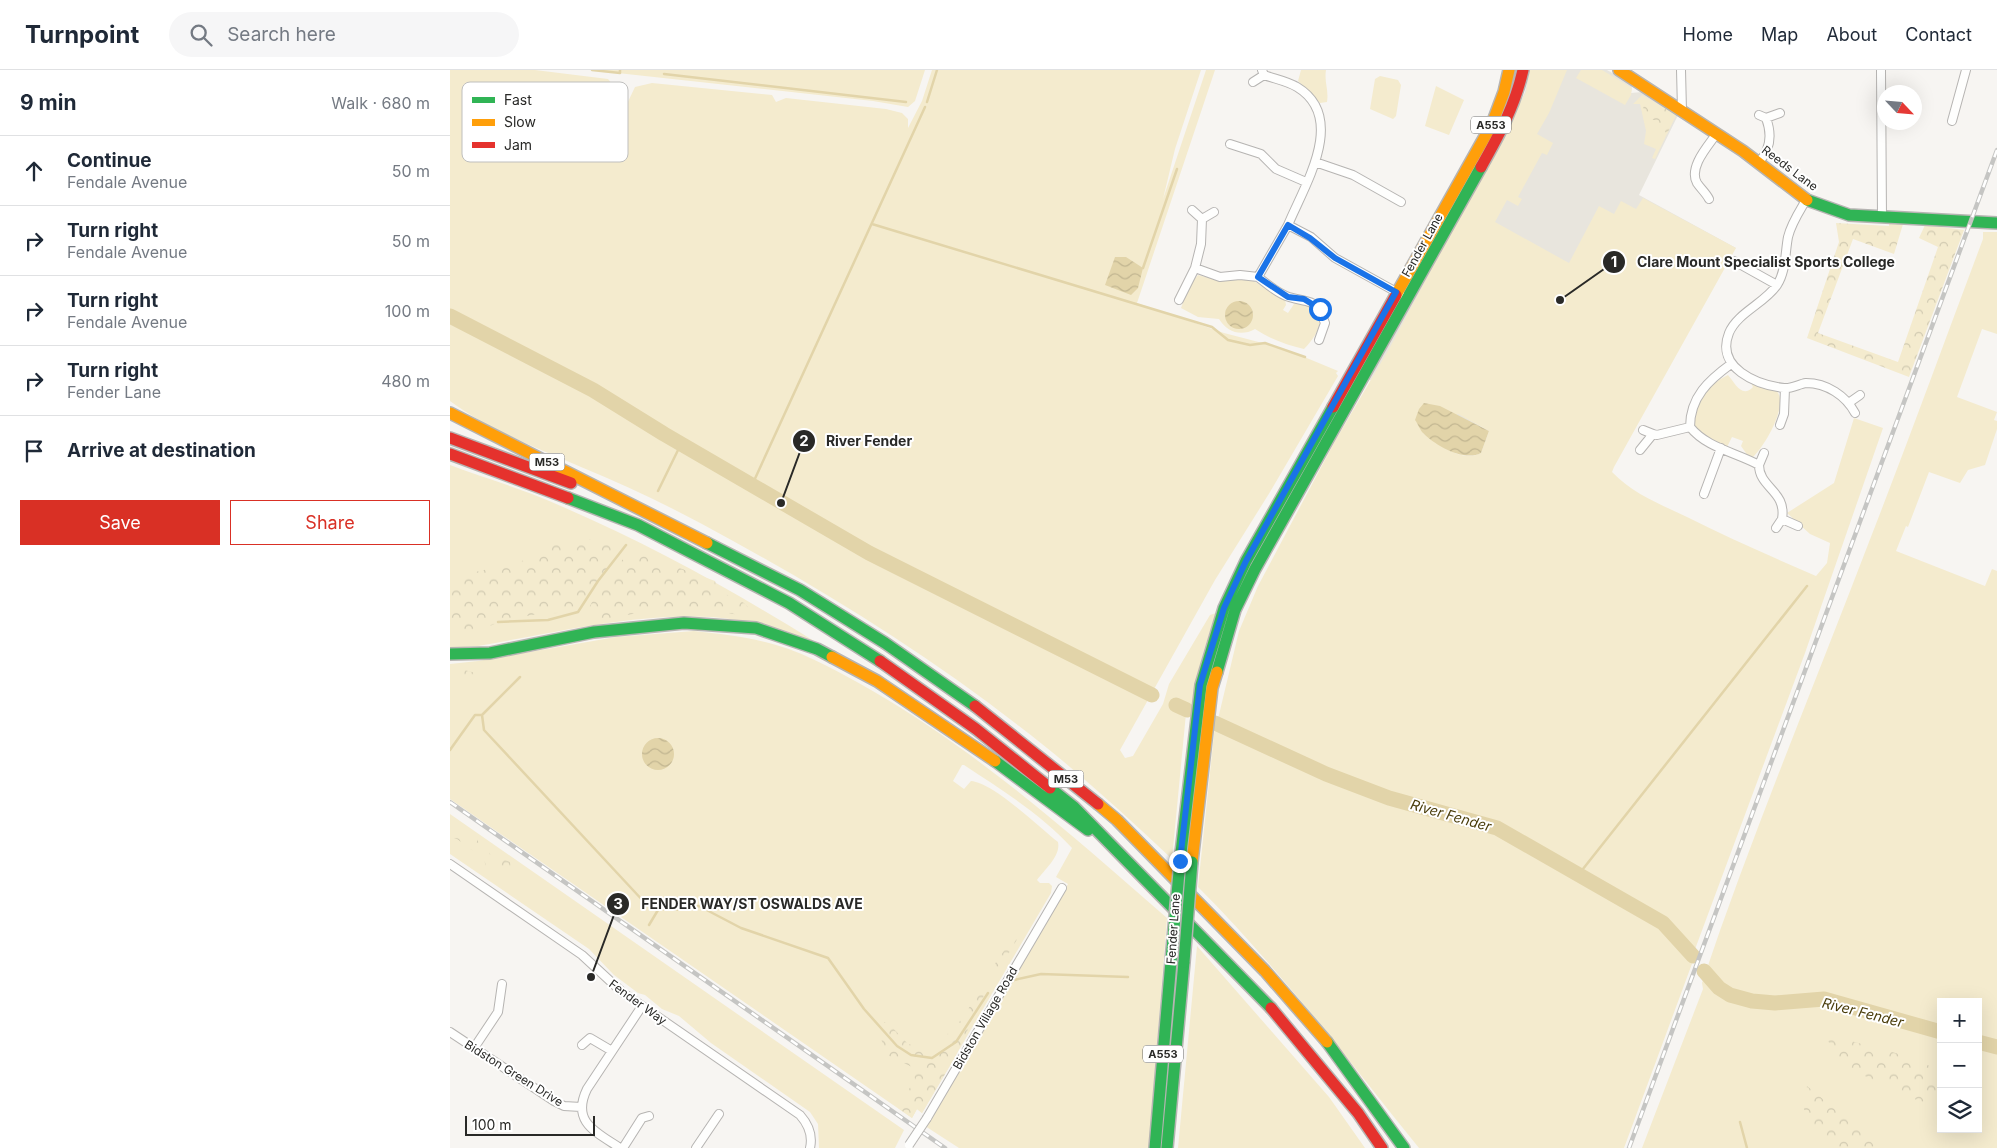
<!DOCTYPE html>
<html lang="en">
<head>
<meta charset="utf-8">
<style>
  :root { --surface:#fff; --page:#f6f6f7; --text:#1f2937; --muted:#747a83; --line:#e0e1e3; --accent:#d93025 }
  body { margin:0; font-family:Inter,sans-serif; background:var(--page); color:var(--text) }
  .controls { position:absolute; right:15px; bottom:15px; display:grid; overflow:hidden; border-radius:0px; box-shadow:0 5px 20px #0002 }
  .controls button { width:45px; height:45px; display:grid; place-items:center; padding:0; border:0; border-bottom:1px solid var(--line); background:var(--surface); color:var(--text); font:25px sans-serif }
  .compass { position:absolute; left:1427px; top:15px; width:45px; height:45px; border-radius:50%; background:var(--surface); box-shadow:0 5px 20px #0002; rotate:116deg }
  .scale { position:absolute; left:15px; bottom:12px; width:130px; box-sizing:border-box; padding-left:5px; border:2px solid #292927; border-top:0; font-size:14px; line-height:18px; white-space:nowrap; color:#292927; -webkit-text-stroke:4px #fff; paint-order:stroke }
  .stop { position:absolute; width:15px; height:15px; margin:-11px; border:4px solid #1a73e8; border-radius:50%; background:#fff }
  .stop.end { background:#1a73e8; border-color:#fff; box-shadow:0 1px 5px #0008 }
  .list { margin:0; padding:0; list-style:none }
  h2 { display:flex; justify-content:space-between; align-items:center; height:65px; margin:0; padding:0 20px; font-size:21px }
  h2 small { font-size:16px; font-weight:400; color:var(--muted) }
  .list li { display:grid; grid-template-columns:32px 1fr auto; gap:15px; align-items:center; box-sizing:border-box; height:70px; padding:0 20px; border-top:1px solid var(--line) }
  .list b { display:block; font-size:19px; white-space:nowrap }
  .list p { margin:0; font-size:16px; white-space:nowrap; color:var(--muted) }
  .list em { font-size:16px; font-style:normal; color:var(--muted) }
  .actions { display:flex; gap:10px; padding:15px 20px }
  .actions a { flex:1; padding:11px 0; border:1px solid var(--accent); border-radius:0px; text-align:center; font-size:18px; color:var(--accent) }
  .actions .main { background:var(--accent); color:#fff }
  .icon { flex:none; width:28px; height:28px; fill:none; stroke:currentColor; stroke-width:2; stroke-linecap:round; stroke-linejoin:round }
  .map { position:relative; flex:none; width:1547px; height:1078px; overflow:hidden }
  header { display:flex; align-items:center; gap:30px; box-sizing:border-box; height:70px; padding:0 25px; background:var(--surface); border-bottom:1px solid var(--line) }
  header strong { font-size:24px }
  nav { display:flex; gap:28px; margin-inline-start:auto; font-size:18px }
  .search { width:350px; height:45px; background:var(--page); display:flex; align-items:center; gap:12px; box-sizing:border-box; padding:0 18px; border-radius:28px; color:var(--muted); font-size:19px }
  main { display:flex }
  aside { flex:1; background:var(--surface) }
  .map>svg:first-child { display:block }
  .built { fill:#e8e5dd }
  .grass { fill:#f4ebce; fill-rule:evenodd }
  .forest { fill:url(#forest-crowns) }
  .water { fill:url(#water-waves) }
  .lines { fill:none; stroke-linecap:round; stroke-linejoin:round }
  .stream { stroke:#e2d4a9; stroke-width:2.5 }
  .river { stroke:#e2d4a9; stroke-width:15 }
  .street-casing { stroke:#b6b4b2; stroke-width:10 }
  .fast-casing { stroke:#b6b4b2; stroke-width:14 }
  .slow-casing { stroke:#b6b4b2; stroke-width:14 }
  .jam-casing { stroke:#b6b4b2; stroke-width:14 }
  .street { stroke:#fefefd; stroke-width:8 }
  .fast { stroke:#30b455; stroke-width:11 }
  .slow { stroke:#ff9f0a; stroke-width:11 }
  .jam { stroke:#e5322d; stroke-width:11 }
  .rail-casing { stroke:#c5c5c3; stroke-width:4.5 }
  .rail { stroke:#fff; stroke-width:2.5; stroke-dasharray:8; stroke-linecap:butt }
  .street-bridge-casing { stroke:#b6b4b2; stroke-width:10; stroke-linecap:butt }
  .fast-bridge-casing { stroke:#b6b4b2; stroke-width:14; stroke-linecap:butt }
  .street-bridge { stroke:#fefefd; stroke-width:8 }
  .fast-bridge { stroke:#30b455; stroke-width:11 }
  .route { stroke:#1a73e8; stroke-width:6 }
  .labels { text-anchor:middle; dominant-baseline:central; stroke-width:4; stroke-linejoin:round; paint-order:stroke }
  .shield { fill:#fff; stroke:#696968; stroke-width:1 }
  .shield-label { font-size:11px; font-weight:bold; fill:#292927 }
  .street-label { font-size:12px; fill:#292927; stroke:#fff }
  .water-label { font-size:14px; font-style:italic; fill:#4a3d0b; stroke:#fff }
  .key { fill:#fff; stroke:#bfbfbe; stroke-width:1 }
  .key-label { font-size:14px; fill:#292927 }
  .leader { fill:none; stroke:#292927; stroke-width:2 }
  .callout-dot { fill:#292927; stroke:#fff; stroke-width:2 }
  .mark-label { font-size:15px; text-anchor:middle; font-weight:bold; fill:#fff }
  .callout-label { font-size:14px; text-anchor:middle; font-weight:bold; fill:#292927; stroke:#fff; stroke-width:4; stroke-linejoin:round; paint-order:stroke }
</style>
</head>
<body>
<header>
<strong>Turnpoint</strong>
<div class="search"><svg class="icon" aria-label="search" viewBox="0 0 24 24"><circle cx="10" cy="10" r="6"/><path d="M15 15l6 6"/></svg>Search here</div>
<nav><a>Home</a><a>Map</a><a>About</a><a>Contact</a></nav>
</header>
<main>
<aside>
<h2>9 min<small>Walk · 680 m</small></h2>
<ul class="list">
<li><svg class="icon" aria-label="ahead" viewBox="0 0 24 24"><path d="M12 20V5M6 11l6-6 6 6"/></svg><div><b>Continue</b><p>Fendale Avenue</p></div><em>50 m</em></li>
<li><svg class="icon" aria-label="right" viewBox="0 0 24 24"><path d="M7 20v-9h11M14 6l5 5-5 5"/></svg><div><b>Turn right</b><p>Fendale Avenue</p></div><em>50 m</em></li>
<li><svg class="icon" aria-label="right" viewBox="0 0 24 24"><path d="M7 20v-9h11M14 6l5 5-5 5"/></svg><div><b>Turn right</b><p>Fendale Avenue</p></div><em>100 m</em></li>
<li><svg class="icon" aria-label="right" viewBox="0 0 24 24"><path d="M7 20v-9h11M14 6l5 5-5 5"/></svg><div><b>Turn right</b><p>Fender Lane</p></div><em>480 m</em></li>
<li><svg class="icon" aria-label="arrive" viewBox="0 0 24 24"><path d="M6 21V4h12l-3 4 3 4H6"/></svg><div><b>Arrive at destination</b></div></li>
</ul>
<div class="actions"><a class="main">Save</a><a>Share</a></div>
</aside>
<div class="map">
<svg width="1547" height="1078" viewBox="0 0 1547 1078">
  <defs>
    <pattern id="forest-crowns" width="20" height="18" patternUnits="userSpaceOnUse" patternTransform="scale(1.25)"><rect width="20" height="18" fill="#f4ebce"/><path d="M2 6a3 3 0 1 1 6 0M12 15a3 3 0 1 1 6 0" fill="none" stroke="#d1cab1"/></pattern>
    <pattern id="water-waves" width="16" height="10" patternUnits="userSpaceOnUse" patternTransform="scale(1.25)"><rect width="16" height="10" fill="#e2d4a9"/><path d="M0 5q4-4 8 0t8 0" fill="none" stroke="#c2b691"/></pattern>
  </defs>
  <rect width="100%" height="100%" fill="#f7f5f2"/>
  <path class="built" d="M 1080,0 L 1157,0 L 1182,14 L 1181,23 L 1192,22 L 1228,45 L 1189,125 L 1286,178 L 1043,357 L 969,350 L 952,321 L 917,309 L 975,211 L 1058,59 L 1075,22 Z"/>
  <path class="grass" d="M 0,0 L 85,0 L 158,9 L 168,21 L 167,34 L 159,52 L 165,59 L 185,17 L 202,13 L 322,25 L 326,32 L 336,28 L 436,39 L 452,43 L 458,49 L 458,58 L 472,31 L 482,0 L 751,0 L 725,79 L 713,129 L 756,0 L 765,0 L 687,233 L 774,263 L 835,279 L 888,301 L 886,303 L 888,306 L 820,422 L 765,510 L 670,680 L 675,688 L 683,686 L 713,634 L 719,614 L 760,545 L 766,543 L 753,583 L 743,634 L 737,633 L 722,789 C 673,743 623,697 569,656 C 470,579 362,513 252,454 C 213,433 172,414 131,397 C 87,378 39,360 0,331 L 0,247 L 146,323 L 376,462 L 575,566 L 699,626 L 702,622 L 467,507 L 201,355 L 146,321 L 0,245 Z
    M 140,0 L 475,0 L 465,31 L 458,37 L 423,31 Z
    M 851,0 L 876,0 C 874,12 879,20 877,32 L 870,33 L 848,11 Z
    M 1080,0 L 1117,0 L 1099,43 L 1087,64 L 1103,73 L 1097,85 L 1092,83 L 1068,127 L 1072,129 L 1068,136 L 1057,130 L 1045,152 L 1119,193 L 1149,136 L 1164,144 L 1171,131 L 1186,139 L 1193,128 L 1286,178 L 1164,397 L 1162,402 C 1183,424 1210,434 1237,447 C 1279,468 1322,487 1366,506 L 1377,493 L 1380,473 L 1360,464 L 1337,443 L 1384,413 L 1404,348 L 1433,358 L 1355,583 L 1244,882 L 1209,846 L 1068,766 L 1031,751 L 924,720 L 866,696 L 768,649 L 789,561 L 808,516 L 885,371 L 939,279 L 1076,22 ZM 1008,344 L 1039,361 L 1031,383 C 1011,393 988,374 973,363 Z
    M 1131,0 L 1152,0 L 1182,18 L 1181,25 L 1175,35 L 1126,8 Z
    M 930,6 L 948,10 L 951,15 L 946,46 L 943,49 L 920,39 L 925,9 Z
    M 986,16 L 1014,30 L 999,65 L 975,56 Z
    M 1192,25 L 1226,45 L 1205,89 L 1202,88 L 1206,79 L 1194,74 L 1196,61 L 1190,34 L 1183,34 Z
    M 1533,162 L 1547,162 L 1547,264 L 1532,259 L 1507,327 L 1547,342 L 1544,350 L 1547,351 L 1547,359 L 1535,395 L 1518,400 L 1510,413 L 1479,402 L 1458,457 L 1456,456 L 1446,481 L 1535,516 L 1542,499 L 1547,501 L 1547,1078 L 1192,1078 L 1253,919 L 1252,913 C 1302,764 1363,619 1419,472 C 1458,372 1495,270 1533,169 ZM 1491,932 L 1528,932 L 1528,1059 L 1491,1059 Z
    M 748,205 L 771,211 L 800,209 L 835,229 L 836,235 L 833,240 L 838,243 L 844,234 L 852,234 L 854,232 C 880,243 869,264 854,279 C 837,275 820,269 805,259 C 791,267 777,262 769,249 L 748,247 L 731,238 L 739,216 Z
    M 1278,305 C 1285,313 1292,329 1303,317 L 1301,313 C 1308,314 1319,315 1325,319 C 1341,332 1315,376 1303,387 L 1298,386 L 1291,376 L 1293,371 L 1282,367 L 1277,377 L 1250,364 L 1243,352 C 1248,331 1257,315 1278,305 Z
    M 0,395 C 27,405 55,414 82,424 C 181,464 274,515 364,571 C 330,561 296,549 261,547 C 183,543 104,563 28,576 L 0,578 Z
    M 244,561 C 272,564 299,567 326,575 C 360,585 391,603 421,620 C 530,683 623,766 717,848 L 699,1078 L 509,1078 L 475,1056 L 618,814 L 606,807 L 622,778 C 592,745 552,720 514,695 L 512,695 L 503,711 L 514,719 L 521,711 C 544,713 589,757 608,772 C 611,786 595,799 587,810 L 590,813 L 599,813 L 602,816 L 601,823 L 472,1043 L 467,1039 L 462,1048 L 0,729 L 0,594 L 28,591 L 166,567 Z
    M 765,655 L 898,718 L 1046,764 L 1098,790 L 1212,855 L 1243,891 L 1174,1078 L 969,1078 C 897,989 830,899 748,817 Z
    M 0,744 L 454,1060 L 445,1078 L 369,1078 L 368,1054 L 360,1042 L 261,973 L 229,946 L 212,939 L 195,925 L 188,923 L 164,905 L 139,879 L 0,784 Z
    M 747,876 L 879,1027 L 915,1078 L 728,1078 Z"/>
  <path class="forest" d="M 1197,28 L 1226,45 L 1217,64 L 1206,50 L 1194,50 L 1192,41 Z
    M 1386,153 L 1439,156 L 1439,154 L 1453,154 L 1444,184 L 1403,169 L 1368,263 L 1448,292 L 1488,177 L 1469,168 L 1475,155 L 1514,160 L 1459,307 L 1357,268 L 1389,172 Z
    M 135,467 L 148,473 L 158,469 L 170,478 L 166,488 L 148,511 L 128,542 L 87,544 L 52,551 L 30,560 L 8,559 L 0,562 L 0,508 L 80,489 L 113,470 L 128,477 Z
    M 180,480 L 265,511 L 267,520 L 294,533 L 301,540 L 295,546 L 260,540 L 199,541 L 144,551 L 138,540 L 145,526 Z
    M 0,596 L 29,604 L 30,610 L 0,609 Z
    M 0,754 L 7,757 L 10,767 L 21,771 L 27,769 L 30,776 L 37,779 L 40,784 L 60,792 L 62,805 L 57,807 L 44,796 L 36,797 L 34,789 L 7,769 L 0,767 Z
    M 575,850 L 575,856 L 535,923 L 504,989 L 472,1043 L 467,1039 L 462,1048 L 448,1038 L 465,1009 L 462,997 L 437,985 L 427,958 L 434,952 L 440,955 L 458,974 L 483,979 L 513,948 L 542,898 Z
    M 1375,964 L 1464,988 L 1491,1002 L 1491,1037 L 1484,1038 L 1389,994 Z
    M 1357,1016 L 1427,1073 L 1440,1078 L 1377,1078 L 1360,1056 L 1353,1036 Z"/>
  <path class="water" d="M 665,187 L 676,187 L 693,198 L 688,218 L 681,225 L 655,215 Z
    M775 245a14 14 0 1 1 28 0a14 14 0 1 1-28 0Z
    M 974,333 L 990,336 L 1039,361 L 1031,383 C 1014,392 986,376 973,363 C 970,360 968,354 965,350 L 969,339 Z
    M192 684a16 16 0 1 1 32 0a16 16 0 1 1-32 0Z"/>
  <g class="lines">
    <path class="stream" d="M 142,0 L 170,3 L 170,0
      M 214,4 L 456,32
      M 477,32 L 487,0
      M 422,154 L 762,257 L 778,270 L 800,275 L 815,273 L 855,287
      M 693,198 L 727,99
      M 303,413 L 475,37
      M 208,421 L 231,374
      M 48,552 L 98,550 L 128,542 L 148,511 L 176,475
      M 32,645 L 70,607
      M 0,680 L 25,645 L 32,645 L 34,660 L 196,834 C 213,842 231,841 249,836 L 291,858 L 378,888 L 414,939 L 447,976 L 461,985 L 482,988 L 506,972 L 538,923
      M 1129,804 L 1357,516
      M 199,855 L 208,840
      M 564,910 L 591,904 L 678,907
      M 1290,1052 L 1297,1078"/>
    <path class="river" d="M 0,246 L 143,320 L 214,364 L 419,483 L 702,625
      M 726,635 L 737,640
      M 765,653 L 876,704 L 939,728 L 1047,758 L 1213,853 L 1243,886
      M 1254,901 L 1269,918 L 1280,925 L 1302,931 L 1325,933 L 1374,929 L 1491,962
      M 1528,972 L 1547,977"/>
    <g class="street-casing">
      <path id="street" d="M 812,0 L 814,5 C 825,9 837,11 847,17 C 898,48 854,116 838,155
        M 1231,0 L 1232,40
        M 1431,0 L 1432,147
        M 803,12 L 814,5
        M 1309,45 L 1316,48 C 1322,64 1321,79 1309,92
        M 1316,48 L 1330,43
        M 1502,51 L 1516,0
        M 780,74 L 811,84 L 826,99 L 856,112
        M 865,92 L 903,105 L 951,132
        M 1259,129 C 1256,123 1251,119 1247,113 C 1238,97 1259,75 1267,63
        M 1356,130 C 1349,142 1341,154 1338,167 C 1335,183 1336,201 1327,215 C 1315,233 1287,243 1279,263 C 1265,298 1307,315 1334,318 C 1341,319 1349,314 1356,313 C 1377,313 1396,326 1405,343
        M 742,140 L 752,149 L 751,174 L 745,198 L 770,207 L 790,205 L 808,207 L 838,155 L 861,167 L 885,188 L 950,224
        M 752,149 L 764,142
        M 1284,191 L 1327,215
        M 808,207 C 817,214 828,224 839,227 C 862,234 865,227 875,253 L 869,270
        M 729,230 L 745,198
        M 1281,294 C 1259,310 1240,327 1240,357 C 1257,378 1285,382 1309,395 C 1309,418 1337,421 1332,449 L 1348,456
        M 1400,332 L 1410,325
        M 1330,355 L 1334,344 L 1335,318
        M 1203,364 L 1207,365 L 1240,357
        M 1190,380 L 1203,364 L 1193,360
        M 1309,395 L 1314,383
        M 1254,424 L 1271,378
        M 1326,458 L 1332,449
        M 0,794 L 132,885 L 172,922 L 350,1045 C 358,1054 363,1065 360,1078
        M 0,962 L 104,1031 L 114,1036 L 131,1037
        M 132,975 L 140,968 L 162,981
        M 24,978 L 48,942 L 52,914
        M 477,1048 L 612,818
        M 170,1078 C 146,1062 121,1052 137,1019 L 192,936
        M 173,1078 L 192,1048 L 199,1046
        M 246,1078 L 269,1044"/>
    </g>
    <g class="fast-casing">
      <path id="fast" d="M 1357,130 L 1399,145 L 1547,153
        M 118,428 L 188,455 L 339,533 L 430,591
        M 257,473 L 350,520 L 435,573 L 525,636
        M 0,584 L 40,583 L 144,562 L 234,553 L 306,558 L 367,579 L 382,587
        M 767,602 L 785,540 L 805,499 L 1031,97
        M 545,691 L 638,760
        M 600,718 L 624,737 L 821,938
        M 730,791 L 751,615 L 774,538 L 796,491 L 883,337
        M 877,972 L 954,1078
        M 705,1078 L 721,891
        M 717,1078 L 734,892"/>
    </g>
    <g class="slow-casing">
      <path id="slow" d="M 1169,0 L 1293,81 L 1357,130
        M 946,225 L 1042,54 L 1054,22 L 1059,0
        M 0,343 L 257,473
        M 382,587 L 427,611 L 545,691
        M 648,734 L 667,750 L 815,901 L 877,972
        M 742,792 L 762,618 L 767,602"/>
    </g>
    <g class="jam-casing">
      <path id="jam" d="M 1031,97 C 1049,65 1065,36 1073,0
        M 883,337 L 946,225
        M 0,368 L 121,413
        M 0,384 L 118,428
        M 430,591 L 526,659 L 600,718
        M 525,636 L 648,734
        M 821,938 L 908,1043 L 932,1078"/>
    </g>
    <use href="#street" class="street"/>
    <use href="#fast" class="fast"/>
    <use href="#slow" class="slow"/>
    <use href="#jam" class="jam"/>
    <g class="rail-casing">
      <path id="rail" d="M 0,732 L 495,1078
        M 1179,1078 L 1547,80"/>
    </g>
    <use href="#rail" class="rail"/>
    <g class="street-bridge-casing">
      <path id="street-bridge" d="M 459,1075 L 477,1048"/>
    </g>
    <g class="fast-bridge-casing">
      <path id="fast-bridge" d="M 721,891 L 730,791
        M 734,892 L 742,792"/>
    </g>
    <use href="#street-bridge" class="street-bridge"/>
    <use href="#fast-bridge" class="fast-bridge"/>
  </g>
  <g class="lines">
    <path class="route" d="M 730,791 L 750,615 L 774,538 L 796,491 L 946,222 L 885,188 L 860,168 L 838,155 L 808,207 L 838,227 L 854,229 L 870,239"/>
  </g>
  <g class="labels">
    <g class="shield">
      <rect x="1021" y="46.5" width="40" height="17" rx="4"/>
      <rect x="79.5" y="383.5" width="35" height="17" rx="4"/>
      <rect x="598.5" y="700.5" width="35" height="17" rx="4"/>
      <rect x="693" y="975.5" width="40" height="17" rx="4"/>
    </g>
    <g class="shield-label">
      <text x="1041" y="55">A553</text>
      <text x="97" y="392">M53</text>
      <text x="616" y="709">M53</text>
      <text x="713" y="984">A553</text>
    </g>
    <g class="street-label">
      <text transform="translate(1340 98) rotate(37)">Reeds Lane</text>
      <text transform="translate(972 175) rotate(-61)">Fender Lane</text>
      <text transform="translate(723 859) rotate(-86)">Fender Lane</text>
      <text transform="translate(188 932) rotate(36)">Fender Way</text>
      <text transform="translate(535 948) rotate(-60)">Bidston Village Road</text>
      <text transform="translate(64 1003) rotate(32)">Bidston Green Drive</text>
    </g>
    <g class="water-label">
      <text transform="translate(1001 745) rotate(16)">River Fender</text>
      <text transform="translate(1413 942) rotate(14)">River Fender</text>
    </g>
  </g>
  <rect x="12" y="12" width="166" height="80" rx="8" class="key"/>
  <rect x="22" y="27" width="23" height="6" fill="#30b455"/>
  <rect x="22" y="49" width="23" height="7" fill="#ff9f0a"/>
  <rect x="22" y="72" width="23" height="6" fill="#e5322d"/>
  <g class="key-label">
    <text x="54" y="35">Fast</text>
    <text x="54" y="57">Slow</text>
    <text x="54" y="80">Jam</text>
  </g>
  <path class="leader" d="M1110 230L1164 192M331 433L354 371M141 907L168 834"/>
  <g class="callout-dot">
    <circle cx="1110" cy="230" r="5"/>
    <circle cx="331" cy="433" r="5"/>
    <circle cx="141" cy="907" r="5"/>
    <circle cx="1164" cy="192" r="12"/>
    <circle cx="354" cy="371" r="12"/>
    <circle cx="168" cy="834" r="12"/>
  </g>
  <g class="mark-label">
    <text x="1164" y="197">1</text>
    <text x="354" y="376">2</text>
    <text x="168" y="839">3</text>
  </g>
  <g class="callout-label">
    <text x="1316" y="197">Clare Mount Specialist Sports College</text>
    <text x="419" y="376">River Fender</text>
    <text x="302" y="839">FENDER WAY/ST OSWALDS AVE</text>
  </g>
</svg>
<div class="controls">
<button>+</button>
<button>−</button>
<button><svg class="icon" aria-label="layers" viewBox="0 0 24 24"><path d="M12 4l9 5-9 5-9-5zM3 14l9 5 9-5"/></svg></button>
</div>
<svg class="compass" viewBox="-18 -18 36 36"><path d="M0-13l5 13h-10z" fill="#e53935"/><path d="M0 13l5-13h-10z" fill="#747a83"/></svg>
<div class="scale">100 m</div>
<div class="stop" style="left:870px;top:239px"></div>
<div class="stop end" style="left:730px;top:791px"></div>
</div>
</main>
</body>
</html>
